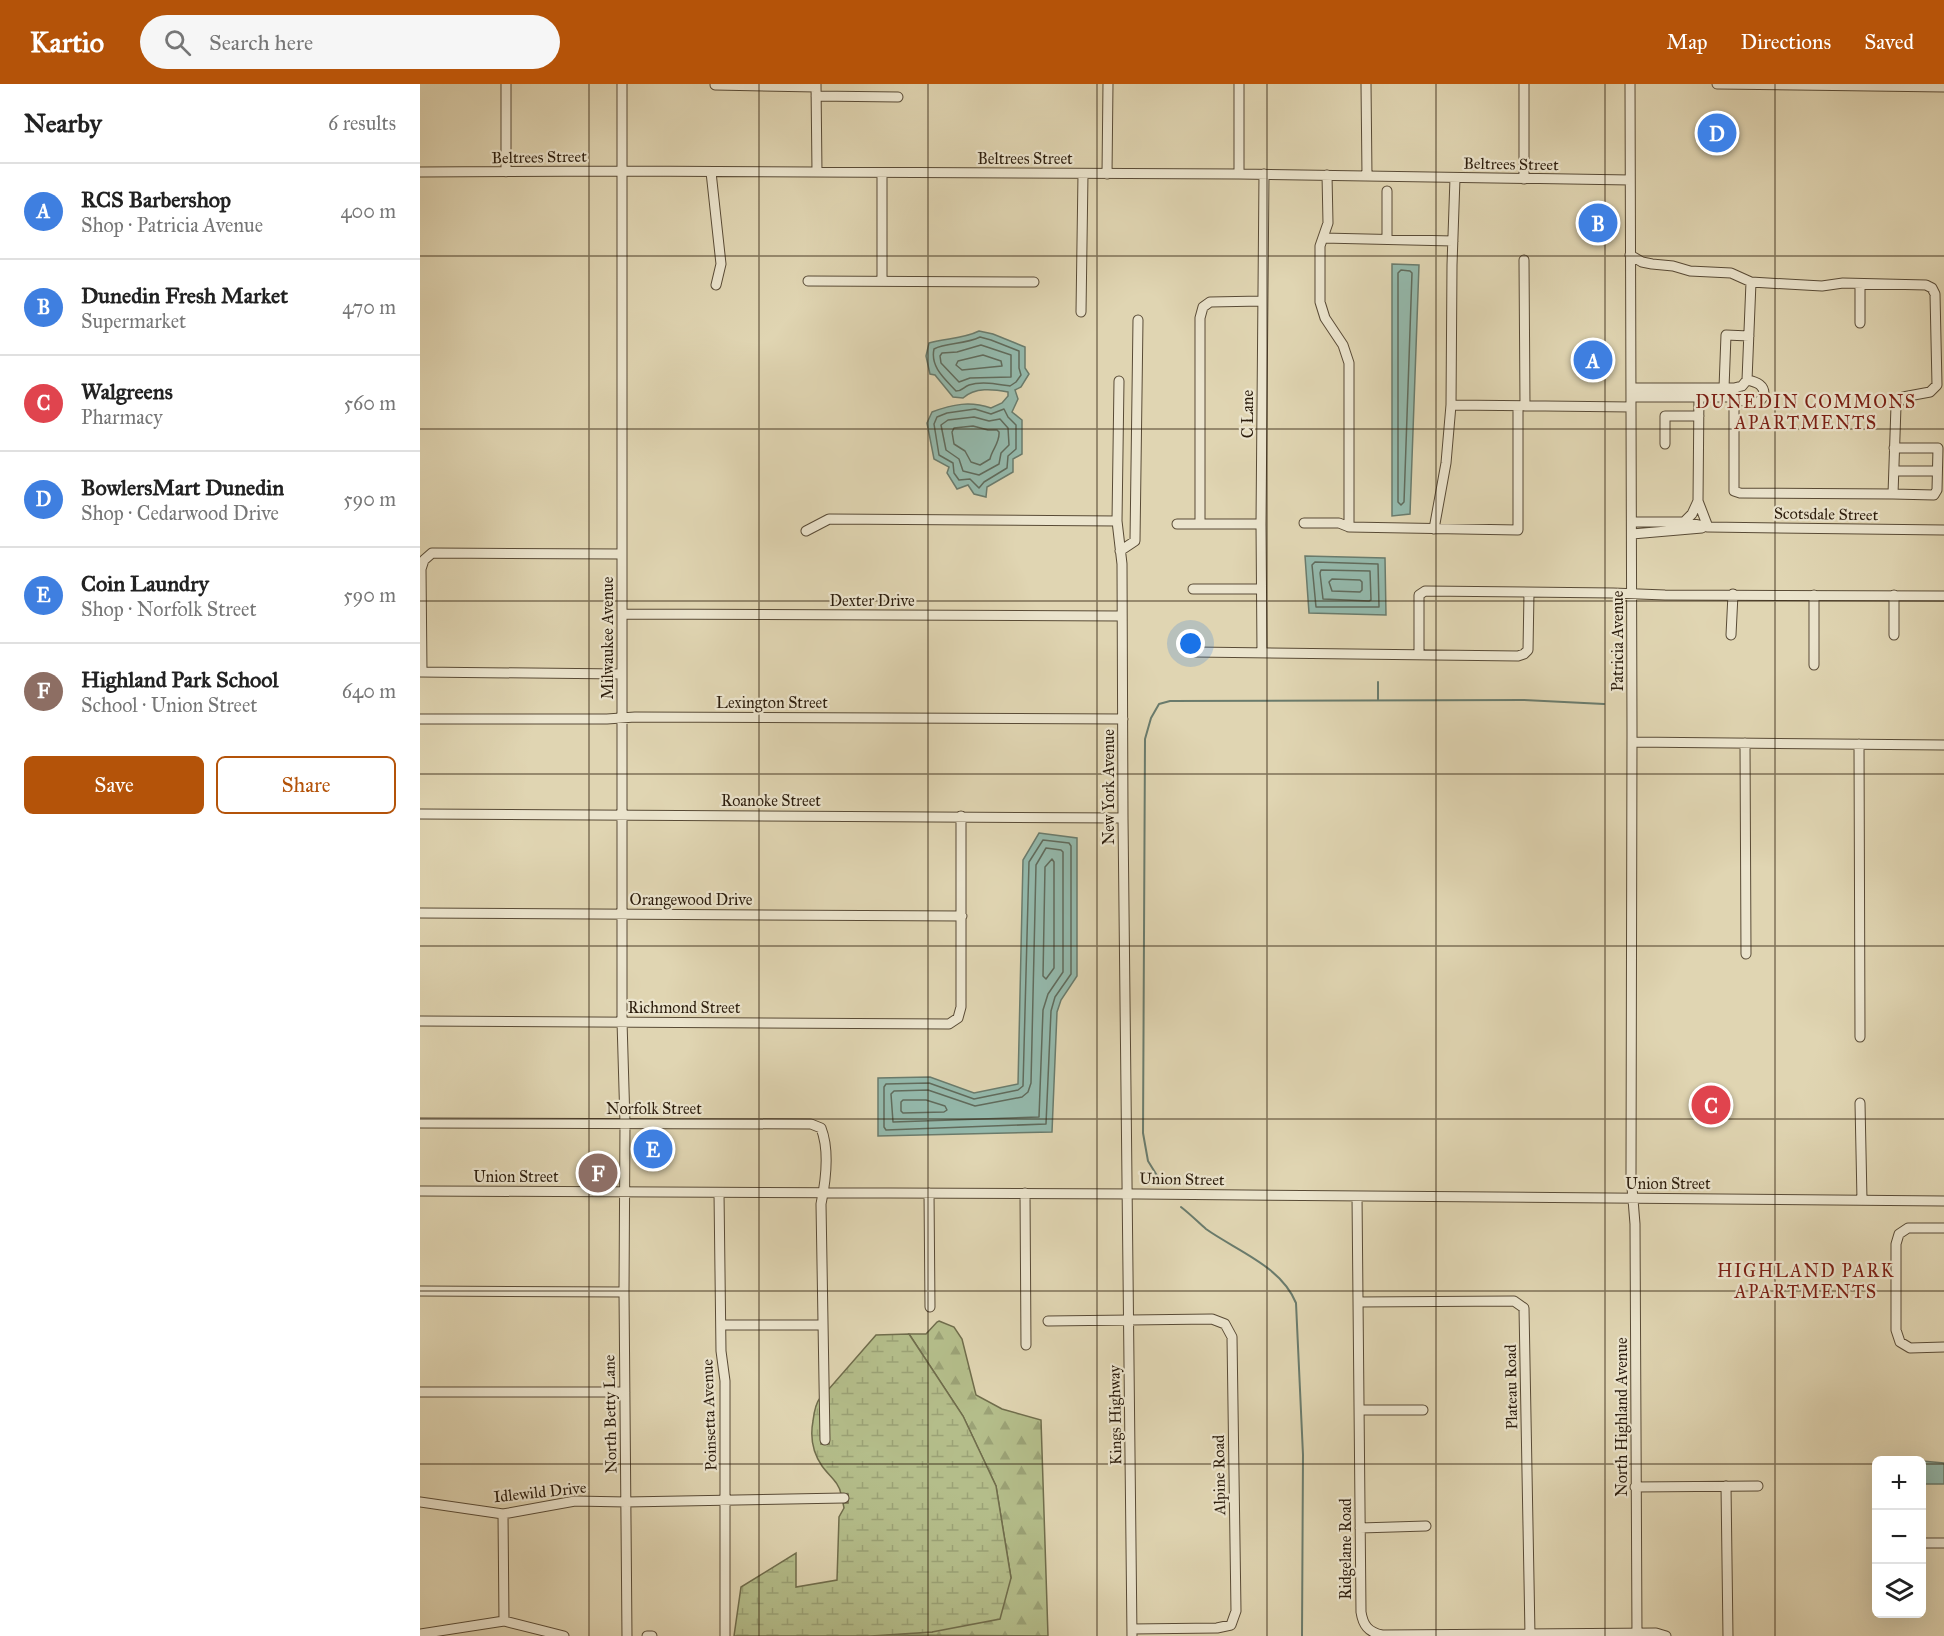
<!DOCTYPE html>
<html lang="en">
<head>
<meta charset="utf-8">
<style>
  :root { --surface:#fff; --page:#f6f6f6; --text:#222; --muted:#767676; --line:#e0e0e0; --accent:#b45309 }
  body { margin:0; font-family:"IM FELL Great Primer",serif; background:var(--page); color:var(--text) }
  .controls { position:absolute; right:18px; bottom:18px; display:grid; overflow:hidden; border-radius:9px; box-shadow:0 6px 24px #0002 }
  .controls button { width:54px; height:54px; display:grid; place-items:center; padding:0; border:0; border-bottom:2px solid var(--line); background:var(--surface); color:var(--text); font:30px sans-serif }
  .you { position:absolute; left:771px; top:560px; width:21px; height:21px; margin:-15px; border:4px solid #fff; border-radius:50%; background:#1a73e8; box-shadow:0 0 0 9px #1a73e833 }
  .badge { display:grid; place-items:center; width:39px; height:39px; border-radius:50%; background:var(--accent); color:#fff; font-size:20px; font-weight:700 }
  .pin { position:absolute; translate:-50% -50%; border:3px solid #fff; box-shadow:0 2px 6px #0006 }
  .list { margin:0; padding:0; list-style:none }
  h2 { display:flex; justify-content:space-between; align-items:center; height:78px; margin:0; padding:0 24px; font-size:26px }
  h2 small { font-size:20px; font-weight:400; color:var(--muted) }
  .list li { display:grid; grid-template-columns:39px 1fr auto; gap:18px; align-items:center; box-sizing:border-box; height:96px; padding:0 24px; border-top:2px solid var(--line) }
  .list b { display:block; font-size:22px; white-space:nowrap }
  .list p { margin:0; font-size:20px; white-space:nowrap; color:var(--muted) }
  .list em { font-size:20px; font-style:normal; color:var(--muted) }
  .actions { display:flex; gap:12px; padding:18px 24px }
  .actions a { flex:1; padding:14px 0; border:2px solid var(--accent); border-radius:9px; text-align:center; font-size:21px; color:var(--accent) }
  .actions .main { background:var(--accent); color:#fff }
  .icon { flex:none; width:33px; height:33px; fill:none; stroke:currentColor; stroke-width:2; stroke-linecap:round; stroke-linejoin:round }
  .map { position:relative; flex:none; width:1524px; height:1552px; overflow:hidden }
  header { display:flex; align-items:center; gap:36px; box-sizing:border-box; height:84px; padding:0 30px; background:var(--accent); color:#fff }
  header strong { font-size:28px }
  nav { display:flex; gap:33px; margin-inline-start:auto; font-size:21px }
  .search { width:420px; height:54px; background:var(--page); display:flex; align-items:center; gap:15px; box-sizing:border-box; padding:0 21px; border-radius:33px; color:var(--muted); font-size:22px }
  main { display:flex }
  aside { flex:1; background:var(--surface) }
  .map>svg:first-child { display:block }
  .forest { fill:url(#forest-firs); stroke:#706d4c; stroke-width:1.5 }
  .wetland { fill:url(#wetland-marsh); stroke:#706d4c; stroke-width:1.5 }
  .water { fill:#94b9ac; stroke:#6a7b6c; stroke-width:1.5 }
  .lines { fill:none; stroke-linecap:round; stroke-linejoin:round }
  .shore { stroke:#606b5c; stroke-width:1.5 }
  .stream { stroke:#6a7b6c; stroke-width:2 }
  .minor-casing { stroke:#594b36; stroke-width:11 }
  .minor { stroke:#ebe4cd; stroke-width:9 }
  .grid { fill:none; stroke:#2c1d0d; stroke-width:1.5; stroke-opacity:0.55 }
  .labels { text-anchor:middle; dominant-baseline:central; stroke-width:4.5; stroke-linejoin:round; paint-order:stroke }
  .street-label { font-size:16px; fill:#2c1d0d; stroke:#ebe4cd }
  .neighbourhood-label { font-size:18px; letter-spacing:1.5px; fill:#7a1f14; stroke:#ebe4cd }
</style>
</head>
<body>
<header>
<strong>Kartio</strong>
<div class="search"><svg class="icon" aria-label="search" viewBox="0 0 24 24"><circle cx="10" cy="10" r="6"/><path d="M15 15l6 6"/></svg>Search here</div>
<nav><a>Map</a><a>Directions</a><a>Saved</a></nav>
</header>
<main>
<aside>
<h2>Nearby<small>6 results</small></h2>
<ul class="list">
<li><span class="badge" style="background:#3f7fe0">A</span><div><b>RCS Barbershop</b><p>Shop · Patricia Avenue</p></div><em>400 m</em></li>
<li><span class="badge" style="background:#3f7fe0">B</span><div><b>Dunedin Fresh Market</b><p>Supermarket</p></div><em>470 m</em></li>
<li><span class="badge" style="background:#e0444e">C</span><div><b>Walgreens</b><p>Pharmacy</p></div><em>560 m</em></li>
<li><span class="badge" style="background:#3f7fe0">D</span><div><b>BowlersMart Dunedin</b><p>Shop · Cedarwood Drive</p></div><em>590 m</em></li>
<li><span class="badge" style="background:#3f7fe0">E</span><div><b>Coin Laundry</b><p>Shop · Norfolk Street</p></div><em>590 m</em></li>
<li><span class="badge" style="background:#8d6e63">F</span><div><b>Highland Park School</b><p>School · Union Street</p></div><em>640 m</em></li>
</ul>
<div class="actions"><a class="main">Save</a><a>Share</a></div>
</aside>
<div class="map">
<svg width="1524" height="1552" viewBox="0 0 1524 1552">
  <defs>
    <pattern id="forest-firs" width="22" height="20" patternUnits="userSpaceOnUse" patternTransform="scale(1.5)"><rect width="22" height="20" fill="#b4bd8a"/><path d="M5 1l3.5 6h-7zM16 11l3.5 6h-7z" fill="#9ba276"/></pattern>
    <pattern id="wetland-marsh" width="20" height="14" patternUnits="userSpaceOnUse" patternTransform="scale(1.5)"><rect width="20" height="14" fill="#b4bd8a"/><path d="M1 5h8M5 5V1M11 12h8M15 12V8" fill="none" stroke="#9ba276"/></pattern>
  </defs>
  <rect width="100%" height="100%" fill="#e0d5b2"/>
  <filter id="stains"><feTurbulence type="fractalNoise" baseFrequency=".00333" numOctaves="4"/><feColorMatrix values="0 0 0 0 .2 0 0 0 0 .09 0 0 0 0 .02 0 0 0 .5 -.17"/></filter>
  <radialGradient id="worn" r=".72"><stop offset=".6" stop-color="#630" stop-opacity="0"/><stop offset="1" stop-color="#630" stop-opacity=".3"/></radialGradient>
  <path class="forest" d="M 519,1237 L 534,1243 L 542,1255 L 556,1311 L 582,1325 L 621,1336 L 628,1552 L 450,1551 L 512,1548 L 591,1494 L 576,1402 L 543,1332 L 489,1250 L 506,1250 L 517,1238 Z"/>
  <path class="wetland" d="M 489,1250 L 543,1332 L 576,1402 L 591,1494 L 580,1535 L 512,1548 L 451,1552 L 314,1552 L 321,1503 L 376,1469 L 376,1503 L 417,1496 L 419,1433 L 424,1424 L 423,1419 L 428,1419 L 428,1410 L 421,1410 C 419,1398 409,1392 402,1382 C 393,1369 390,1353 393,1337 C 394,1329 395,1320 400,1314 L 401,1360 L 409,1360 L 408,1306 L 456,1251 Z"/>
  <path class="water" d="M 972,180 L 999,181 L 990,430 L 972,432 Z
    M 559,247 L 573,250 L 605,263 L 605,284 L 609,290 L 601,303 L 595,306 L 598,315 L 592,328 L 602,336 L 602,370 L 593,375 L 593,388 L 567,403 L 566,413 L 554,410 L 548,401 L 537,405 L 527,389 L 529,383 L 514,375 L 507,339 L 512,328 C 533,320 550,317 571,324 L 582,319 L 588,312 L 588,308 C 573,305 555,303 543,314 L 533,313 L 515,291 L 510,290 L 506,272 L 509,259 C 526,254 543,255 559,247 Z
    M 885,472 L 965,474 L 966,531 L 889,529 Z
    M 619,749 L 657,754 L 657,892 L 641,916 L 637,928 L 632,1048 L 458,1052 L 458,994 L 510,993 L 554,1009 L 598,1000 L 603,776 Z
    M 1502,1377 L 1524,1379 L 1524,1400 L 1502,1400 Z"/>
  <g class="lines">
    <path class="shore" d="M 981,186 L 990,187 L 992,189 L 984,418 L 981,421 L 978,418 L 978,189 Z
      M 560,253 L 571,256 L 599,267 L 599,284 L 601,291 L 596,298 L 590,302 C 578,300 561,297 549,301 C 543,303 543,307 536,307 C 525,295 510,283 514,265 C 526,258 544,261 560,253 Z
      M 561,261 L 591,271 L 591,293 L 550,294 L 539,298 L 521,279 L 520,272 L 522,269 L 537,268 Z
      M 563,271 L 581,277 L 582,282 L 542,286 L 536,281 L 538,277 Z
      M 555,325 L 571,330 L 584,325 L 588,333 L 596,341 L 596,365 L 588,372 L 587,384 L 564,398 L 559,404 L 550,395 L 539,396 L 534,389 L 533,379 L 519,371 L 514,340 L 517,333 L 527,329 Z
      M 554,333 L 569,337 L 580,335 L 588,344 L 589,361 L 581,369 L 579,380 L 559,391 L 543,387 L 539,375 L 526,366 L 521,341 L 528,336 Z
      M 553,342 L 568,346 L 577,346 L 579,348 C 580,359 572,365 570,375 L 560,381 L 551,378 L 545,367 L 534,360 L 532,348 L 534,344 Z
      M 895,478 L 958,480 L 959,523 L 896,523 L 892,481 Z
      M 901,486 L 950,487 L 951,516 L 949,517 L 903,515 L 900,489 Z
      M 912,495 L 940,496 L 942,498 L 942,506 L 940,508 L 912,507 L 909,498 Z
      M 623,756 L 649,759 L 651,762 L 651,890 L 635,913 L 631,927 L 626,1040 L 466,1046 L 464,1043 L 464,1003 L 466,1000 L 509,999 L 554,1015 L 598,1006 L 603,1002 L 609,778 Z
      M 626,764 L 641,766 L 643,768 L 643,888 L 628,910 L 623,926 L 619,1033 L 473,1038 L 471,1010 L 474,1007 L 508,1006 L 555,1022 L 602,1013 L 608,1008 L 611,999 L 616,781 Z
      M 632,775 L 634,778 L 634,884 L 626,895 L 623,892 L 625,783 Z
      M 483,1016 L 506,1016 L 525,1022 L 527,1026 L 524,1028 L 483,1029 L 481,1027 L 481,1018 Z"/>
    <path class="stream" d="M 958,598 L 958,616
      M 741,1098 L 728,1077 L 723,1049 L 725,655 L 731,634 L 739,620 L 750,617 L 1104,616 L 1184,620
      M 761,1123 C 770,1130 778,1138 786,1145 C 817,1167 861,1182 876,1219 L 883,1371 L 882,1552"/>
    <g class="minor-casing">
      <path id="minor" d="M 86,0 L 86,88
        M 202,0 L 202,937 L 205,1039 L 204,1208 L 207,1552
        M 396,0 L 397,88
        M 946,0 L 947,92
        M 1104,0 L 1104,95
        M 1210,0 L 1212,648 L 1211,1091 L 1215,1140 L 1217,1552
        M 1297,0 L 1524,3
        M 295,1 L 396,3
        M 396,12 L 478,13
        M 0,88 L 202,87 L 819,90 L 1210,96
        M 291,88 L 301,180 L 296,201
        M 462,89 L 462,197
        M 687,90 L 688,0
        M 819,90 L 819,0
        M 907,91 L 908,139 L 900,162 L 900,218 L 905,234 L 923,261 L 929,279 L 929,443
        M 967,107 L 967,155
        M 903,154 L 1033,157
        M 1210,171 L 1222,178 L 1232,180 L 1253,182 L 1270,187 L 1311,189 L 1331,198 L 1402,202 L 1423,199 L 1506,201 L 1512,204 L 1515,210 L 1517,301 L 1510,308 L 1483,313 L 1476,322 L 1473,410 L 1320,409 L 1314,407 L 1314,304
        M 1104,176 L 1105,322
        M 388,197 L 614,198
        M 661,228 L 663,90
        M 1440,239 L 1440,200
        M 699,297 L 697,437 L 702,480 L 703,734 L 712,1552
        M 1211,304 L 1314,304 L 1322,302 L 1327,296 L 1331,198
        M 1304,304 L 1306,251 L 1329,252
        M 1279,309 L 1278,417 L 1288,443
        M 1211,313 L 1314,313 L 1328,319 L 1338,319 L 1344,312 C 1345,301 1337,298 1327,296
        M 1031,321 L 1211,323
        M 1245,360 L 1245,332 L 1279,332
        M 1474,387 L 1517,387
        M 1473,410 L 1514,411 L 1517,406 L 1518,364 L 1474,364
        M 1212,438 L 1264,438 L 1288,443 L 1524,446
        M 1264,438 L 1272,430 L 1278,417
        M 884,439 L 919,439 L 929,443 L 1098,446 L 1098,322
        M 757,440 L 841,440
        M 780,440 L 780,234 L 783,223 L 790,218 L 842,217
        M 1014,445 L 1026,379 L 1031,321 L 1032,181 L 1035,94
        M 386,447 L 409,435 L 697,437
        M 1212,450 L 1282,444
        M 700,467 L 715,457 L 718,236
        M 773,505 L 841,505
        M 202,530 L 702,532
        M 1311,551 L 1313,510
        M 1474,551 L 1474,511
        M 775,568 L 1098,572 L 1104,570 L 1108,566 L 1109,509
        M 842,569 L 841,440 L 844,90
        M 999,570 L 999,511 L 1005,507 L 1193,509 L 1245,511 L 1524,512
        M 1394,581 L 1394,511
        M 0,588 L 202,590
        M 2,588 L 1,485 L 4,476 L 12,469 L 202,470
        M 0,635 L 187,635 L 215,633 L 703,635
        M 1212,658 L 1524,661
        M 1325,659 L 1326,870
        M 1439,660 L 1440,953
        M 0,730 L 703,734
        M 0,829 L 542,832
        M 0,937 L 529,940 L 538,934 L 541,923 L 541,732
        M 1440,1019 L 1442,1116
        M 0,1039 L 391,1040 L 401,1044 C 410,1067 406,1096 401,1120 L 405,1356
        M 0,1107 L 720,1110 L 1524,1117
        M 299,1109 L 301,1267 L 305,1297 L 305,1552
        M 509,1109 L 510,1223
        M 605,1109 L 606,1261
        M 937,1112 L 941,1528 C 943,1541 948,1548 962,1551 L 1236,1549 L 1246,1552
        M 1524,1144 L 1488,1144 L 1479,1150 L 1476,1160 L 1476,1246 L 1480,1258 L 1490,1264 L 1524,1263
        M 0,1207 L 204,1208
        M 938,1218 L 1094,1217 L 1104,1224 L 1110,1551
        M 628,1237 L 792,1235 L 805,1240 L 812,1253 L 816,1527 L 811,1541 L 797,1544 L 712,1545
        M 301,1241 L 403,1241
        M 0,1308 L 205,1308
        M 940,1326 L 1003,1326
        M 1306,1402 L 1308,1552
        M 1215,1403 L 1338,1402
        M 0,1418 L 83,1430 L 155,1417 L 206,1418 L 424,1414
        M 83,1430 L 84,1537
        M 940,1444 L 1006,1442
        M 1502,1459 L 1524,1459
        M 0,1550 L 84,1537 L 144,1552
        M 227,1552 L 232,1552"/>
    </g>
    <use href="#minor" class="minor"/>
  </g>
  <path class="grid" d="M 169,0 L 169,1552M 339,0 L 339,1552M 508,0 L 508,1552M 677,0 L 677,1552M 847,0 L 847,1552M 1016,0 L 1016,1552M 1185,0 L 1185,1552M 1355,0 L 1355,1552M 0,172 L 1524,172M 0,345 L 1524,345M 0,517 L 1524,517M 0,690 L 1524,690M 0,862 L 1524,862M 0,1035 L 1524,1035M 0,1207 L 1524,1207M 0,1380 L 1456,1380M 1502,1380 L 1524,1380"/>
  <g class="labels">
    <g class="street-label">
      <text transform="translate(119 73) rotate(-1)">Beltrees Street</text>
      <text x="605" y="74">Beltrees Street</text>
      <text transform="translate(1091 80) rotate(1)">Beltrees Street</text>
      <text transform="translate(827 330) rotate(-90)">C Lane</text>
      <text transform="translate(1406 430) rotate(1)">Scotsdale Street</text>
      <text x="452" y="516">Dexter Drive</text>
      <text transform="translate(187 554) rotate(-90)">Milwaukee Avenue</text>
      <text transform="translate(1197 557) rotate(-90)">Patricia Avenue</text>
      <text x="352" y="618">Lexington Street</text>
      <text transform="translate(688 703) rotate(-90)">New York Avenue</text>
      <text x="351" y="716">Roanoke Street</text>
      <text x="271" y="815">Orangewood Drive</text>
      <text x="264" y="923">Richmond Street</text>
      <text x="234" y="1024">Norfolk Street</text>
      <text x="96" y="1092">Union Street</text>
      <text transform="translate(762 1095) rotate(1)">Union Street</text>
      <text x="1248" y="1099">Union Street</text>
      <text transform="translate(1091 1303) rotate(-91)">Plateau Road</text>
      <text transform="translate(190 1330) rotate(-91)">North Betty Lane</text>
      <text transform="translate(289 1331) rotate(-92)">Poinsetta Avenue</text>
      <text transform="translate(695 1331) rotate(-91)">Kings Highway</text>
      <text transform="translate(1201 1333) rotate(-90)">North Highland Avenue</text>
      <text transform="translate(799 1391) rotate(-91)">Alpine Road</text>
      <text transform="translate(120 1408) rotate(-6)">Idlewild Drive</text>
      <text transform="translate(925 1465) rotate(-90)">Ridgelane Road</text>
    </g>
    <g class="neighbourhood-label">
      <text x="1386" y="318">DUNEDIN COMMONS<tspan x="1386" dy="21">APARTMENTS</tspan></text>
      <text x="1386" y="1187">HIGHLAND PARK<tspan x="1386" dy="21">APARTMENTS</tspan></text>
    </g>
  </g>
  <rect width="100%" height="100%" filter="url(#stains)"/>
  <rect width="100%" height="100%" fill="url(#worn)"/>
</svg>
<div class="controls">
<button>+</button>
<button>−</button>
<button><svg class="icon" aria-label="layers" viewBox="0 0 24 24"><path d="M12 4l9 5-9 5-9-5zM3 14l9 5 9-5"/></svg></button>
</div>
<div class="you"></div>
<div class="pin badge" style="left:1173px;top:276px;background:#3f7fe0">A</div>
<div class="pin badge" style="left:1178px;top:139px;background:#3f7fe0">B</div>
<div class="pin badge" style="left:1291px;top:1021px;background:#e0444e">C</div>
<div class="pin badge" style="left:1297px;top:49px;background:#3f7fe0">D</div>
<div class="pin badge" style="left:233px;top:1065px;background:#3f7fe0">E</div>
<div class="pin badge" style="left:178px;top:1089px;background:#8d6e63">F</div>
</div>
</main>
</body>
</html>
